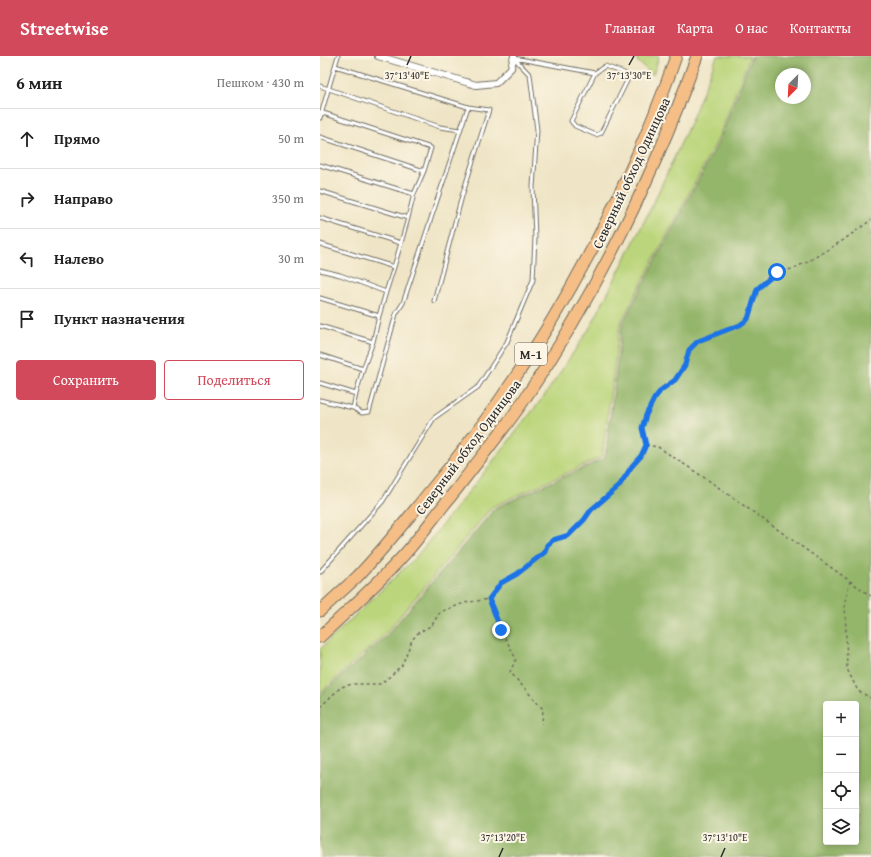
<!DOCTYPE html>
<html lang="ru">
<head>
<meta charset="utf-8">
<style>
  :root { --surface:#fff; --page:#f6f6f6; --text:#222; --muted:#767676; --line:#e0e0e0; --accent:#d1495b }
  body { margin:0; font-family:"Gentium Book Plus",serif; background:var(--page); color:var(--text) }
  .controls { position:absolute; right:12px; bottom:12px; display:grid; overflow:hidden; border-radius:4px; box-shadow:0 2px 6px #0003 }
  .controls button { width:36px; height:36px; display:grid; place-items:center; padding:0; border:0; border-bottom:1px solid var(--line); background:var(--surface); color:var(--text); font:20px sans-serif }
  .compass { position:absolute; left:455px; top:12px; width:36px; height:36px; border-radius:50%; background:var(--surface); box-shadow:0 2px 6px #0003; rotate:204deg }
  .stop { position:absolute; width:12px; height:12px; margin:-9px; border:3px solid #1a73e8; border-radius:50%; background:#fff }
  .stop.end { background:#1a73e8; border-color:#fff; box-shadow:0 1px 4px #0008 }
  .list { margin:0; padding:0; list-style:none }
  h2 { display:flex; justify-content:space-between; align-items:center; height:52px; margin:0; padding:0 16px; font-size:17px }
  h2 small { font-size:13px; font-weight:400; color:var(--muted) }
  .list li { display:grid; grid-template-columns:26px 1fr auto; gap:12px; align-items:center; box-sizing:border-box; height:60px; padding:0 16px; border-top:1px solid var(--line) }
  .list b { display:block; font-size:15px; white-space:nowrap }
  .list em { font-size:13px; font-style:normal; color:var(--muted) }
  .actions { display:flex; gap:8px; padding:12px 16px }
  .actions a { flex:1; padding:9px 0; border:1px solid var(--accent); border-radius:4px; text-align:center; font-size:14px; color:var(--accent) }
  .actions .main { background:var(--accent); color:#fff }
  .icon { flex:none; width:22px; height:22px; fill:none; stroke:currentColor; stroke-width:2; stroke-linecap:round; stroke-linejoin:round }
  .map { position:relative; flex:none; width:551px; height:801px; overflow:hidden }
  header { display:flex; align-items:center; gap:24px; box-sizing:border-box; height:56px; padding:0 20px; background:var(--accent); color:#fff }
  header strong { font-size:19px }
  nav { display:flex; gap:22px; margin-inline-start:auto; font-size:14px }
  main { display:flex }
  aside { flex:1; background:var(--surface) }
  .map>svg:first-child { display:block }
  .green { fill:#bbd57b; stroke:#738053 }
  .forest { fill:#94b66b; stroke:#60704b; fill-rule:evenodd }
  .lines { fill:none; stroke-linecap:round; stroke-linejoin:round }
  .service-casing { stroke:#706c61; stroke-width:5 }
  .minor-casing { stroke:#706c61; stroke-width:8 }
  .trunk-casing { stroke:#706c61; stroke-width:13 }
  .path { stroke:#706c61; stroke-width:1.5; stroke-dasharray:3 3; stroke-linecap:butt }
  .service { stroke:#fff; stroke-width:3 }
  .minor { stroke:#fff; stroke-width:6 }
  .trunk { stroke:#f5be86; stroke-width:11 }
  .route { stroke:#1a73e8; stroke-width:5 }
  .ticks { fill:none; stroke:#2b2b2b; stroke-width:1.5 }
  .labels { text-anchor:middle; dominant-baseline:central; stroke-width:4; stroke-linejoin:round; paint-order:stroke }
  .shield { fill:#fcf5e5; stroke:#6a6863; stroke-width:1 }
  .shield-label { font-size:13px; font-weight:bold; fill:#2b2b2b }
  .street-label { font-size:14px; fill:#2b2b2b; stroke:#fcf5e5 }
  .ticks-label { font-size:10px; text-anchor:middle; fill:#2b2b2b; stroke:#fcf5e5; stroke-width:4; stroke-linejoin:round; paint-order:stroke }
</style>
</head>
<body>
<header>
<strong>Streetwise</strong>
<nav><a>Главная</a><a>Карта</a><a>О нас</a><a>Контакты</a></nav>
</header>
<main>
<aside>
<h2>6 мин<small>Пешком · 430 m</small></h2>
<ul class="list">
<li><svg class="icon" aria-label="ahead" viewBox="0 0 24 24"><path d="M12 20V5M6 11l6-6 6 6"/></svg><div><b>Прямо</b></div><em>50 m</em></li>
<li><svg class="icon" aria-label="right" viewBox="0 0 24 24"><path d="M7 20v-9h11M14 6l5 5-5 5"/></svg><div><b>Направо</b></div><em>350 m</em></li>
<li><svg class="icon" aria-label="left" viewBox="0 0 24 24"><path d="M17 20v-9H6M10 6l-5 5 5 5"/></svg><div><b>Налево</b></div><em>30 m</em></li>
<li><svg class="icon" aria-label="arrive" viewBox="0 0 24 24"><path d="M6 21V4h12l-3 4 3 4H6"/></svg><div><b>Пункт назначения</b></div></li>
</ul>
<div class="actions"><a class="main">Сохранить</a><a>Поделиться</a></div>
</aside>
<div class="map">
<svg width="551" height="801" viewBox="0 0 551 801">
  <rect width="100%" height="100%" fill="#fcf5e5"/>
  <filter id="ink" filterUnits="userSpaceOnUse"><feTurbulence type="fractalNoise" baseFrequency=".025" numOctaves="2"/><feDisplacementMap in="SourceGraphic" scale="8" xChannelSelector="R" yChannelSelector="G"/><feConvolveMatrix kernelMatrix="1 2 1 2 8 2 1 2 1" color-interpolation-filters="sRGB"/></filter>
  <filter id="wash" filterUnits="userSpaceOnUse"><feTurbulence type="fractalNoise" baseFrequency=".012" numOctaves="4" result="noise"/><feDisplacementMap in="SourceGraphic" scale="16" xChannelSelector="R" yChannelSelector="G"/><feGaussianBlur stdDeviation="0.9" result="paint"/><feColorMatrix in="noise" values="0 0 0 0 0 0 0 0 0 0 0 0 0 0 0 0 0 1.4 0 .05"/><feComposite in="paint" operator="in"/></filter>
  <g filter="url(#wash)">
    <rect width="100%" height="100%" fill="#efe5c6"/>
    <path class="green" d="M 317,0 L 339,0 L 333,19 L 317,5 Z
      M 397,0 L 430,0 L 398,83 L 300,268 L 282,401 L 172,451 L 64,579 L 0,637 L 0,593 L 96,501 L 155,428 L 225,339 L 271,270 L 331,152 L 371,65 Z"/>
    <path class="forest" d="M 432,0 L 551,0 L 551,801 L 0,801 L 0,639 L 66,580 L 175,452 L 285,402 L 302,268 L 399,85 ZM 461,18 L 485,18 L 485,42 L 461,42 ZM 506,648 L 536,648 L 536,786 L 506,786 Z"/>
  </g>
  <g filter="url(#ink)">
    <g class="lines">
      <g class="service-casing">
        <path id="service" d="M 18,0 L 15,10 L 148,51 L 169,54 L 142,140 L 114,245
          M 194,2 L 275,17 L 285,10 L 304,17 L 307,25 L 281,77 L 276,79 L 255,70 L 251,65 L 275,17
          M 0,30 L 120,71 L 140,74
          M 0,56 L 111,92 L 104,115 L 0,81
          M 0,62 L 15,10
          M 0,109 L 94,138 L 88,162 L 0,135
          M 94,138 L 104,115
          M 0,162 L 81,187 L 74,211 L 0,188
          M 81,187 L 88,162
          M 0,214 L 20,219 L 66,236 L 59,260 L 0,242
          M 66,236 L 74,211
          M 0,270 L 53,286 L 43,313 L 0,299
          M 53,286 L 59,260
          M 0,327 L 36,338 L 33,352 L 0,344
          M 36,338 L 43,313
          M 33,352 L 42,357 L 49,356 L 76,258 L 83,247 L 148,51
          M 0,516 L 63,445 L 114,362 L 158,331 L 187,286 L 213,224 L 215,182 L 213,131 L 217,74 L 210,19 L 194,2"/>
      </g>
      <g class="minor-casing">
        <path id="minor" d="M 58,0 L 156,29 L 176,27 L 191,12 L 194,0"/>
      </g>
      <g class="trunk-casing">
        <path id="trunk" d="M 0,555 C 12,544 25,532 37,521 C 62,495 84,467 106,440 C 190,340 257,233 310,115 C 327,77 343,39 356,0
          M 0,581 C 30,552 63,524 90,492 C 106,473 120,453 136,434 C 158,405 181,377 202,347 C 275,240 333,122 377,0"/>
      </g>
      <path class="path" d="M 326,389 L 338,391 L 388,424 L 551,540
        M 530,525 L 525,546 L 527,613 L 538,635 L 551,642
        M 169,543 L 181,574 L 196,603 L 190,616 L 223,653 L 222,668
        M 0,651 L 21,631 L 33,628 L 60,628 L 67,623 L 82,609 L 92,584 L 98,577 L 112,569 L 120,556 L 144,547 L 169,543 L 181,527 L 197,518 L 225,496 L 227,489 L 233,484 L 249,479 L 264,464 L 271,454 L 299,430 L 312,410 L 321,400 L 326,389 L 322,372 L 326,359 L 334,343 L 341,334 L 355,324 L 365,309 L 369,294 L 378,285 L 420,269 L 428,263 L 437,233 L 445,224 L 457,216 L 472,213 L 489,205 L 522,185 L 551,164"/>
      <use href="#service" class="service"/>
      <use href="#minor" class="minor"/>
      <use href="#trunk" class="trunk"/>
    </g>
  </g>
  <g class="lines" filter="url(#ink)">
    <path class="route" d="M 181,574 L 169,543 L 181,527 L 197,518 L 225,496 L 227,489 L 233,484 L 249,479 L 264,464 L 271,454 L 299,430 L 312,410 L 321,400 L 326,389 L 322,372 L 326,359 L 334,343 L 341,334 L 355,324 L 365,309 L 369,294 L 378,285 L 420,269 L 428,263 L 437,233 L 457,216"/>
  </g>
  <path class="ticks" d="M 87,9 L 91,0M 309,9 L 314,0M 179,801 L 183,792M 401,801 L 405,792"/>
  <g class="labels">
    <rect class="shield" x="195" y="287" width="32" height="22" rx="3"/>
    <g class="shield-label">
      <text x="211" y="298">М-1</text>
    </g>
    <g class="street-label">
      <text transform="translate(311 117) rotate(-65)">Северный обход Одинцова</text>
      <text transform="translate(148 391) rotate(-53)">Северный обход Одинцова</text>
    </g>
  </g>
  <g class="ticks-label">
    <text x="87" y="23">37°13'40"E</text>
    <text x="309" y="23">37°13'30"E</text>
    <text x="183" y="785">37°13'20"E</text>
    <text x="405" y="785">37°13'10"E</text>
  </g>
</svg>
<div class="controls">
<button>+</button>
<button>−</button>
<button><svg class="icon" aria-label="locate" viewBox="0 0 24 24"><circle cx="12" cy="12" r="6"/><path d="M12 2v4M12 18v4M2 12h4M18 12h4"/></svg></button>
<button><svg class="icon" aria-label="layers" viewBox="0 0 24 24"><path d="M12 4l9 5-9 5-9-5zM3 14l9 5 9-5"/></svg></button>
</div>
<svg class="compass" viewBox="-18 -18 36 36"><path d="M0-13l5 13h-10z" fill="#e53935"/><path d="M0 13l5-13h-10z" fill="#767676"/></svg>
<div class="stop" style="left:457px;top:216px"></div>
<div class="stop end" style="left:181px;top:574px"></div>
</div>
</main>
</body>
</html>
